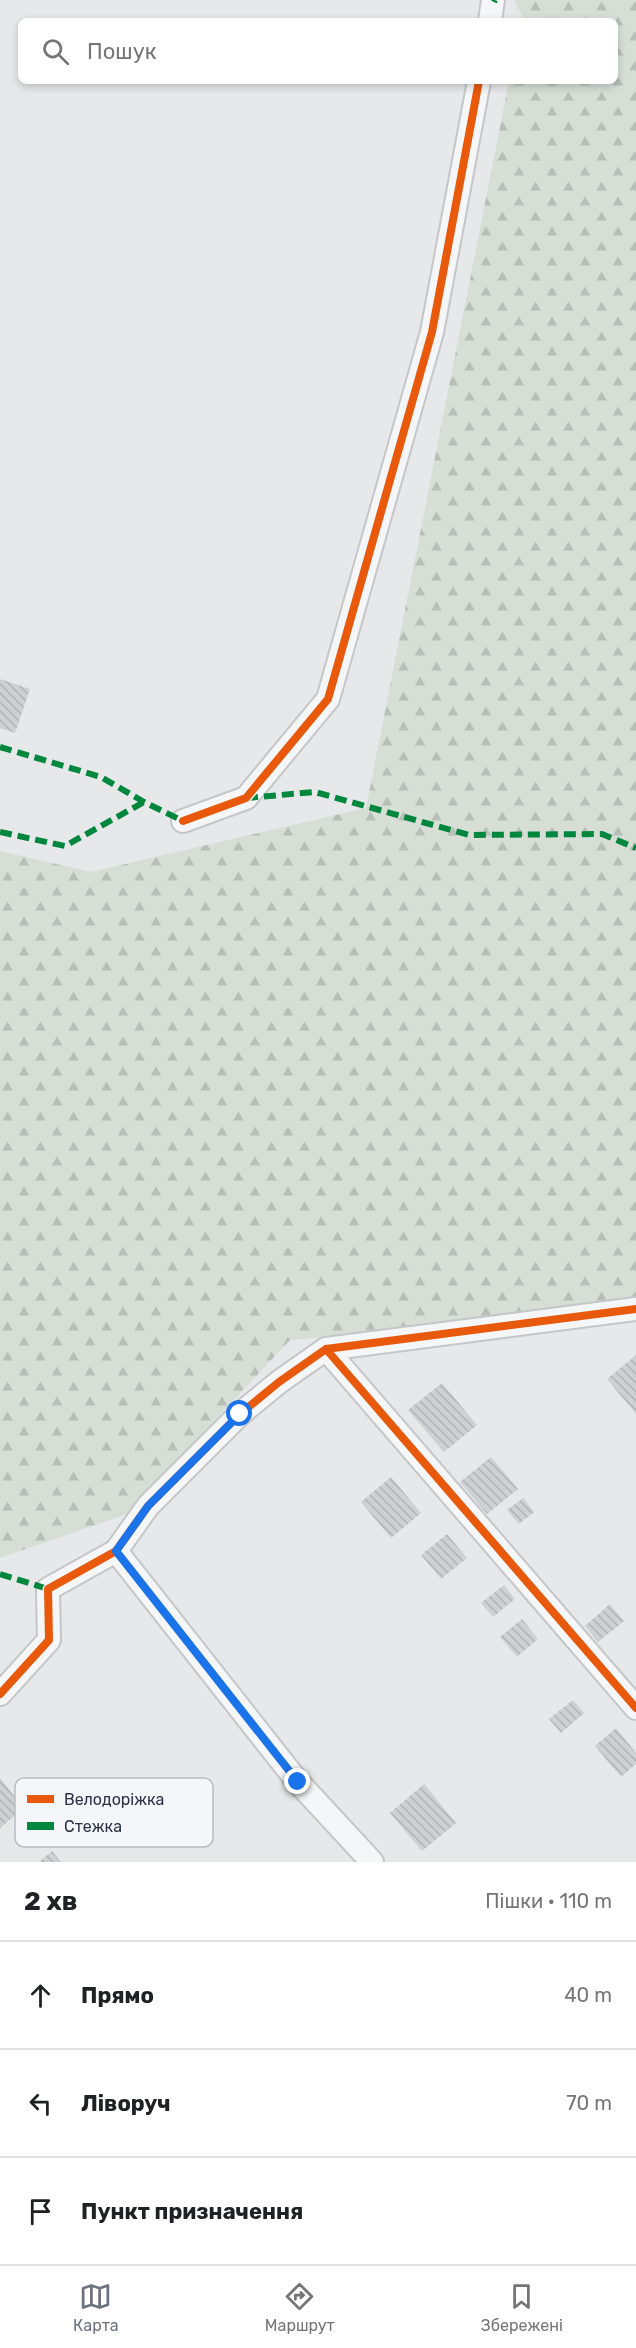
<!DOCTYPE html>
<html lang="uk">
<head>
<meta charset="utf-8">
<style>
  :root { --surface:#fff; --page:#f6f6f6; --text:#202124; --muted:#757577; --line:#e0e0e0; --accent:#6c737f }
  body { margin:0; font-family:Rubik,sans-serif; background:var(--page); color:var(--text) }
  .stop { position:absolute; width:18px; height:18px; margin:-14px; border:4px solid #1a73e8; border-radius:50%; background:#fff }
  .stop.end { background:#1a73e8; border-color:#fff; box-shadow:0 2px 6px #0008 }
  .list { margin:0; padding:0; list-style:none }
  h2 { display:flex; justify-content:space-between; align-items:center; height:78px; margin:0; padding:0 24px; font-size:26px }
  h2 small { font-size:20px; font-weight:400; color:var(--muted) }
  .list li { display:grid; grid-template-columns:39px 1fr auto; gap:18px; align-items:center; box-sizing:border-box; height:108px; padding:0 24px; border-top:2px solid var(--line) }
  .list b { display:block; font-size:22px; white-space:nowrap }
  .list em { font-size:20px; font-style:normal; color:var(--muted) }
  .icon { flex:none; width:33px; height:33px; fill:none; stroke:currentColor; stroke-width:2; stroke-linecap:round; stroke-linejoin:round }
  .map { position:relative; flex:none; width:636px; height:1862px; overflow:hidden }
  .search { position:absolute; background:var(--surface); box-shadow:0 3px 9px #0003; left:18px; right:18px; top:18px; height:66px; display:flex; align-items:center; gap:15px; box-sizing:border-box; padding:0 21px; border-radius:9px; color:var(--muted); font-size:22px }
  .sheet { height:402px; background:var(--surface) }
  nav { display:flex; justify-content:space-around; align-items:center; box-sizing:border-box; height:84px; border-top:2px solid var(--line); background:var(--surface); font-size:16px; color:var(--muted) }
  nav a { display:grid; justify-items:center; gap:3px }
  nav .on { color:var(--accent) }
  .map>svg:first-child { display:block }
  .forest { fill:url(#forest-firs) }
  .building { fill:url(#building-back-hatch) }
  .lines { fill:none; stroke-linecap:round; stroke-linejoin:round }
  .minor-casing { stroke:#c4c6c8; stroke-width:26 }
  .minor { stroke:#f5f6f7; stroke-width:22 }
  .quiet { stroke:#00873e; stroke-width:6; stroke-dasharray:12 6; stroke-linecap:butt }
  .cycleway-casing { stroke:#f4f6f9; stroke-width:11 }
  .cycleway { stroke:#e8590c; stroke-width:8 }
  .route { stroke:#1a73e8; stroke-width:8 }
  .key { fill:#f4f6f9; stroke:#b8bcc3; stroke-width:1.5 }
  .key-label { font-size:16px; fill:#2b3445 }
</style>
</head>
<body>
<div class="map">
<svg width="636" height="1862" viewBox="0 0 636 1862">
  <defs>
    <pattern id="forest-firs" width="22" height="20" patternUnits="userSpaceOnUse" patternTransform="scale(1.5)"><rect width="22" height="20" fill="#d6ded6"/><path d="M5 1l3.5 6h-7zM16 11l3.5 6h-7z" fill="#b8bfb9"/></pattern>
    <pattern id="building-back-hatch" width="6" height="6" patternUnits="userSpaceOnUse" patternTransform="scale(1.5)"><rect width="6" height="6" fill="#ced0d3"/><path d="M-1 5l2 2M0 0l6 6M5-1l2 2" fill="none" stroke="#b1b3b6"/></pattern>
  </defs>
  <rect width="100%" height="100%" fill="#e6e8ea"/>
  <path class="forest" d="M 514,0 L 636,0 L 636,1313 L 290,1340 L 127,1514 L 0,1558 L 0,851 L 91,872 L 366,808 L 509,81 L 615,81 L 615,21 L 521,21 L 522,15 Z"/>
  <path class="building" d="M 0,679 L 30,689 L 15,733 L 0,728 Z
    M 636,1355 L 636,1414 L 607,1379 Z
    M 442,1383 L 477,1425 L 444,1452 L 408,1410 Z
    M 491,1457 L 518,1489 L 487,1514 L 460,1482 Z
    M 391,1477 L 421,1513 L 391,1538 L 361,1502 Z
    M 523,1498 L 534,1512 L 519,1524 L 507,1510 Z
    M 447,1534 L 467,1558 L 441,1579 L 421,1555 Z
    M 504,1585 L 515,1599 L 493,1617 L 481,1603 Z
    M 610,1604 L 624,1621 L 598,1642 L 585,1626 Z
    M 522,1619 L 538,1639 L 517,1657 L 500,1637 Z
    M 573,1700 L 584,1713 L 561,1733 L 549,1719 Z
    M 616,1728 L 636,1753 L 636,1764 L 621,1777 L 595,1746 Z
    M 0,1778 L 24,1808 L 0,1828 Z
    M 424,1784 L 456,1823 L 422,1851 L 390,1813 Z
    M 52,1851 L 61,1862 L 39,1862 Z"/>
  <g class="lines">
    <g class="minor-casing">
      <path id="minor" d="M 490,21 L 493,0
        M 183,821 L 246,798 L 328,699 L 432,332 L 479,81
        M 326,1349 L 636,1708
        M 116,1551 L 298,1782 L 372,1862
        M 0,1694 L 49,1640 L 48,1589 L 116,1551 L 148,1506 L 240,1414 L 279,1382 L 326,1349 L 636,1309"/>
    </g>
    <use href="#minor" class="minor"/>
    <path class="quiet" d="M 494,2 L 495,0
      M 0,747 L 101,777 L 144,802 L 183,821
      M 246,798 L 315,792 L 469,835 L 602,834 L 636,848
      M 0,832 L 65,846 L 144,802
      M 0,1574 L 48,1589"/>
    <g class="cycleway-casing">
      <path id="cycleway" d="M 183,821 L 246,798 L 328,699 L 432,332 L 479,81
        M 326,1349 L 636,1708
        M 0,1694 L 49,1640 L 48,1589 L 116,1551 L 148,1506 L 240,1414 L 279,1382 L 326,1349 L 636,1309"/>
    </g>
    <use href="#cycleway" class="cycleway"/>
  </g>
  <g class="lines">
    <path class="route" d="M 240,1414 L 148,1506 L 116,1551 L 298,1782"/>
  </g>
  <rect x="15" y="1778" width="198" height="69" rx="9" class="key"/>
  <rect x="27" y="1795" width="27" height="8" fill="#e8590c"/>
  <rect x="27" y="1822" width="27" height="8" fill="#00873e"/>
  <g class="key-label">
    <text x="64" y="1805">Велодоріжка</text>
    <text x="64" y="1832">Стежка</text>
  </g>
</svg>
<div class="stop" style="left:240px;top:1414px"></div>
<div class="stop end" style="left:298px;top:1782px"></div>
<div class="search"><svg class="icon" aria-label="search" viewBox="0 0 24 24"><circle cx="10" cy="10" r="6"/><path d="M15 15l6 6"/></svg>Пошук</div>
</div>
<section class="sheet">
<h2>2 хв<small>Пішки · 110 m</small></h2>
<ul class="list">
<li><svg class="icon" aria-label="ahead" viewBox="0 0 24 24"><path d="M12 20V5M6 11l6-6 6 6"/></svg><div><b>Прямо</b></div><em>40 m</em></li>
<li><svg class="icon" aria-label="left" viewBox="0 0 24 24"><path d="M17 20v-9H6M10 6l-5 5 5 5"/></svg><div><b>Ліворуч</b></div><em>70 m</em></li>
<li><svg class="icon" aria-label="arrive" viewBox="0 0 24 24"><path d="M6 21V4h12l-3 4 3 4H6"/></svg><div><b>Пункт призначення</b></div></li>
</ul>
</section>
<nav>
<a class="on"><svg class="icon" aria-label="map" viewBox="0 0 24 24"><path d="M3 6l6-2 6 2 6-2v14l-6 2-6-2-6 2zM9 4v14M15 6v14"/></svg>Карта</a>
<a><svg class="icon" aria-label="directions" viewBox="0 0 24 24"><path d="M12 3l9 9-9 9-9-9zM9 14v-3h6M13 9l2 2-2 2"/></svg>Маршрут</a>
<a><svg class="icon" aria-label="saved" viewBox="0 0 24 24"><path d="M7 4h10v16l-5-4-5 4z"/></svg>Збережені</a>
</nav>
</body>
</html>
